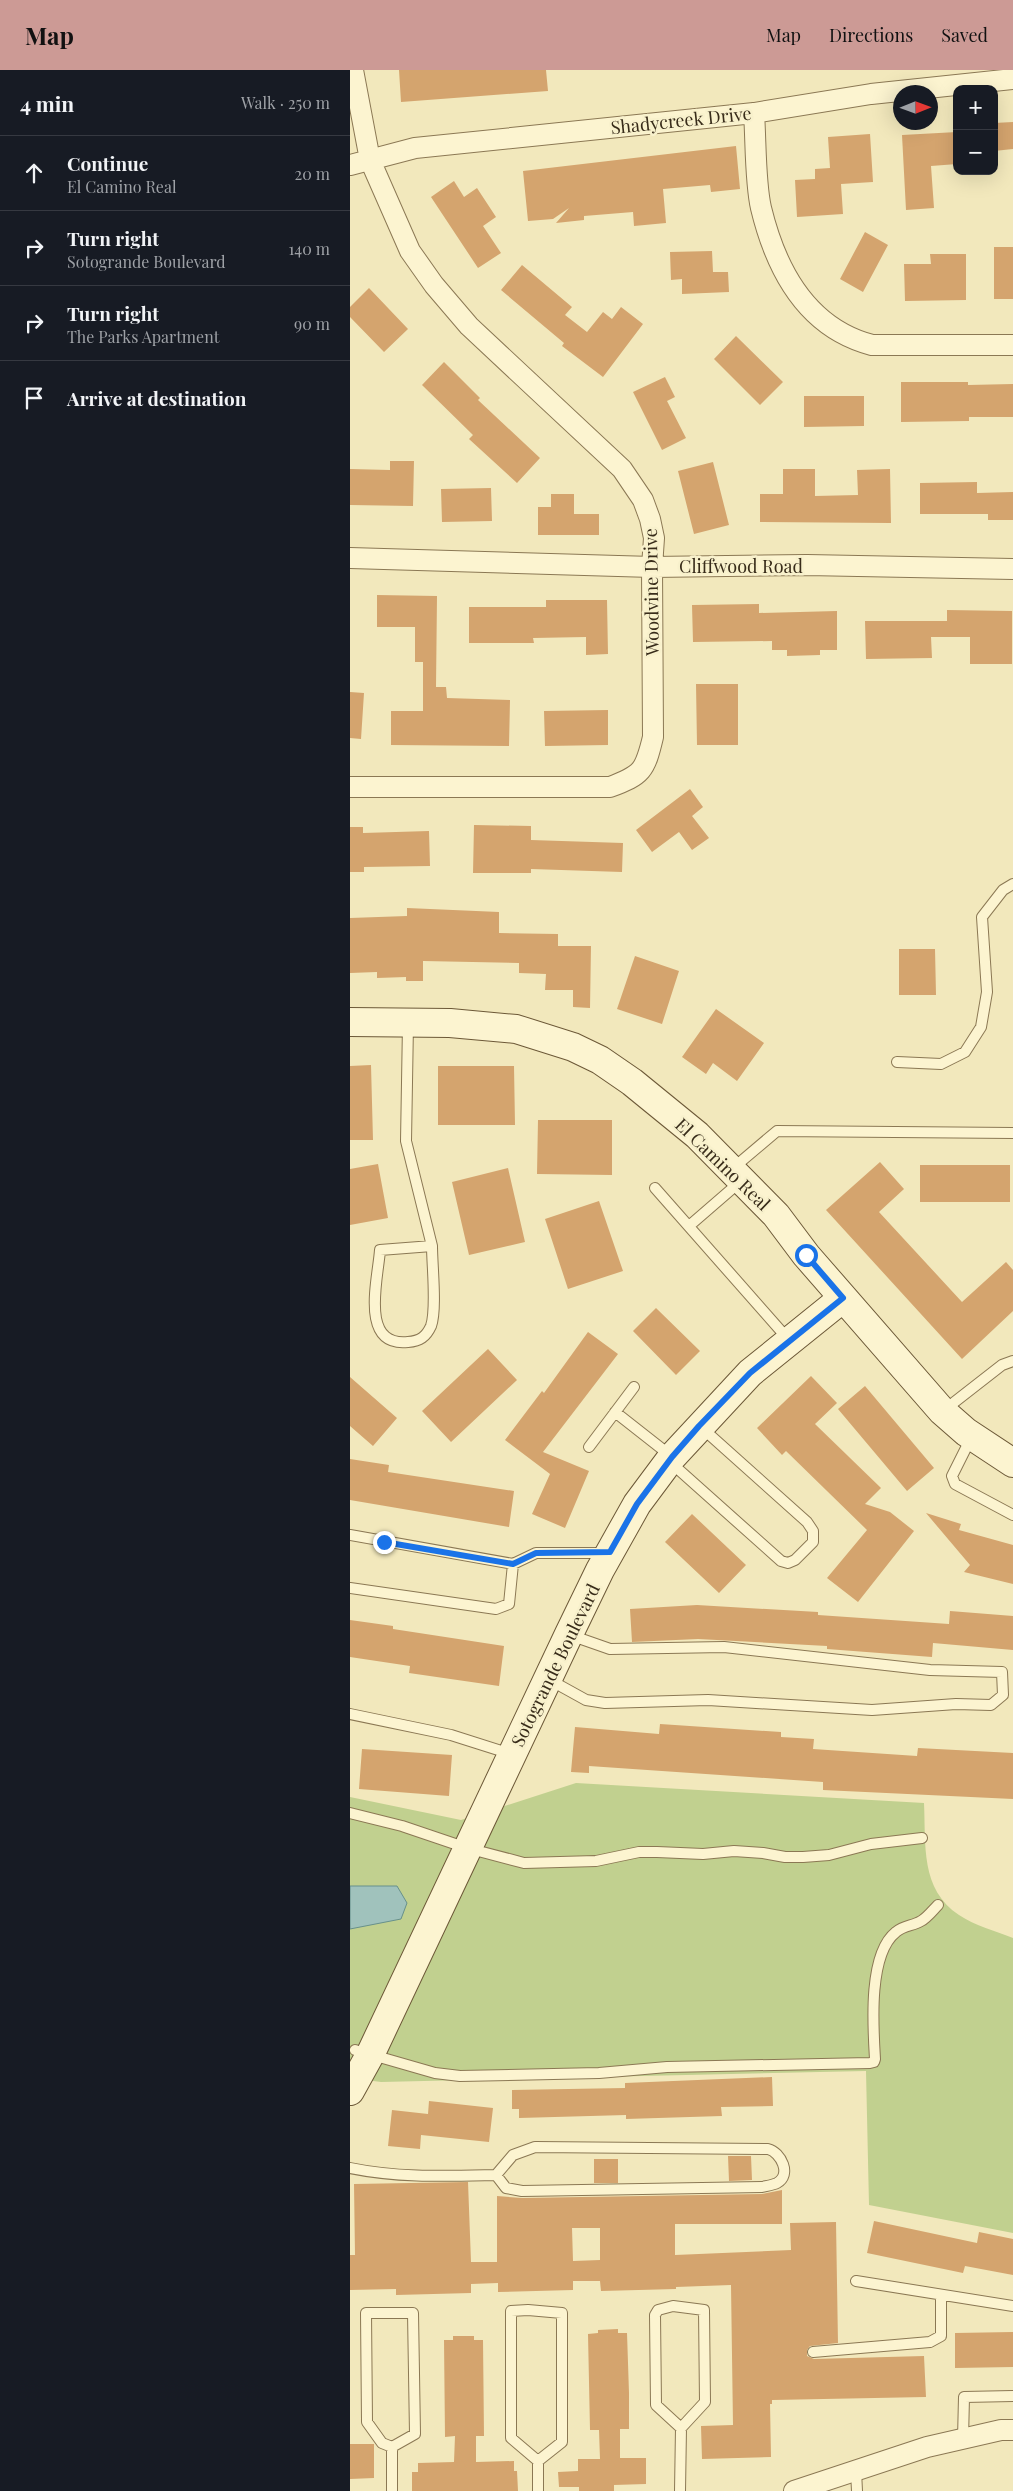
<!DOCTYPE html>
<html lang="en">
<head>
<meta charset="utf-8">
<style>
  :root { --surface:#171b24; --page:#242831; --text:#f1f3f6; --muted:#9ea1a6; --line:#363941; --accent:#cc9a95 }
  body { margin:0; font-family:"Playfair Display",serif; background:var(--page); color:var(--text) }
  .controls { position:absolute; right:15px; top:15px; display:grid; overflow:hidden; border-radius:10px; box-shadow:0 5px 20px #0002 }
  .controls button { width:45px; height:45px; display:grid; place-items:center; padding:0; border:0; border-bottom:1px solid var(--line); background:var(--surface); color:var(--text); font:25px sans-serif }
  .compass { position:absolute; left:543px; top:15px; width:45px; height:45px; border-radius:50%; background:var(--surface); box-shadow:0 5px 20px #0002; rotate:89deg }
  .stop { position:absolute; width:15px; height:15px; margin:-11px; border:4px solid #1a73e8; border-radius:50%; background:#fff }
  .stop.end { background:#1a73e8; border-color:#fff; box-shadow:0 1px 5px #0008 }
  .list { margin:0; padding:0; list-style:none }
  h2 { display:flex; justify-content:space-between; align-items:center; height:65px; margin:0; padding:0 20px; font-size:21px }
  h2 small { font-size:16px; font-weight:400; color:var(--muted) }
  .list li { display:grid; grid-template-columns:32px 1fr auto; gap:15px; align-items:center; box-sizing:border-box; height:75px; padding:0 20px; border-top:1px solid var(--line) }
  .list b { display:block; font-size:19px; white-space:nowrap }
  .list p { margin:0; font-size:16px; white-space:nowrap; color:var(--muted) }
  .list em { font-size:16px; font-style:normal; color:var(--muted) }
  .icon { flex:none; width:28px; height:28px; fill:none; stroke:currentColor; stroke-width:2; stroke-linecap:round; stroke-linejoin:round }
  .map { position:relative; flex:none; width:663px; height:2421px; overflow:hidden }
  header { display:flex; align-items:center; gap:30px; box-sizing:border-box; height:70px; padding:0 25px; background:var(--accent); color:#111 }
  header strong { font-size:24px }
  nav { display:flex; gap:28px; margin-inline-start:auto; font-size:18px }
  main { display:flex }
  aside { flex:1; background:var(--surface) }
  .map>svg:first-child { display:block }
  .green { fill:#c1d08f }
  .water { fill:#a0c2bc; stroke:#67908b }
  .building { fill:#d4a46e; fill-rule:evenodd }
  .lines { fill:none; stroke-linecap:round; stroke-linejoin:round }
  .lane-casing { stroke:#8b7854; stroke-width:12 }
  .street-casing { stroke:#8b7854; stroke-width:22 }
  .secondary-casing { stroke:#6c5837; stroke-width:30 }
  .lane { stroke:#fcf4d0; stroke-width:10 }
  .street { stroke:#fcf4d0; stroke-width:20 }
  .secondary { stroke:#fcf4d0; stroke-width:28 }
  .route { stroke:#1a73e8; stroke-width:6 }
  .labels { text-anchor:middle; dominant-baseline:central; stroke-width:5; stroke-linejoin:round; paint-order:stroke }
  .street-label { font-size:18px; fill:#382c1a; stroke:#f8f1cc }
</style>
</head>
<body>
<header>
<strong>Map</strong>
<nav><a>Map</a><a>Directions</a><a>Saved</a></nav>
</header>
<main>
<aside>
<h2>4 min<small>Walk · 250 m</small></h2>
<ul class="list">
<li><svg class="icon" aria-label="ahead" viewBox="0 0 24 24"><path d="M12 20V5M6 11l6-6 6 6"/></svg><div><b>Continue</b><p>El Camino Real</p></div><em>20 m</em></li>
<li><svg class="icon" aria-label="right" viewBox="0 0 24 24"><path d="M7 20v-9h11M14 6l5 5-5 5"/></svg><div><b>Turn right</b><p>Sotogrande Boulevard</p></div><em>140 m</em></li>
<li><svg class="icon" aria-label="right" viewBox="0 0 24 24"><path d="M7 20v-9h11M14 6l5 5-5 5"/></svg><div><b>Turn right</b><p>The Parks Apartment</p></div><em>90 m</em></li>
<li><svg class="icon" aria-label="arrive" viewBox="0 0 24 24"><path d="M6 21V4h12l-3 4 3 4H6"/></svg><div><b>Arrive at destination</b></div></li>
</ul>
</aside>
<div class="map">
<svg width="663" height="2421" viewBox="0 0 663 2421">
  <rect width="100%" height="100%" fill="#f2e8bc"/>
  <path class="green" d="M 226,1713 L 574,1733 C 576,1775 570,1819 609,1845 C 625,1856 646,1861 663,1868 L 663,2163 L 519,2135 L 516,2001 L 31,2012 L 0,2008 L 0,1727 L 111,1750 Z"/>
  <path class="water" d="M 0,1816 L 47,1816 L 57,1833 L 51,1849 L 0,1859 Z"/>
  <path class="building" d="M 49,0 L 196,0 L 198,21 L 51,32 Z
    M 663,52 L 663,79 L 644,81 L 644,53 Z
    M 607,62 L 607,94 L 581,96 L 584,138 L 556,140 L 552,65 Z
    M 520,64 L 523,112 L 491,114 L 493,144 L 447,147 L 445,110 L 465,109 L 465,99 L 480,98 L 478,67 Z
    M 386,76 L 390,119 L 361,122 L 360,115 L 313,119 L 316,153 L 284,156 L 283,142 L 234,146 L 234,150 L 206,153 L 219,138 L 203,149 L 178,151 L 173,101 Z
    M 104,111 L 114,127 L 127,118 L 146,147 L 133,156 L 151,183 L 128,198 L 81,127 Z
    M 515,162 L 538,175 L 513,222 L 490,209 Z
    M 644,177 L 663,177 L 663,229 L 644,229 Z
    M 362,181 L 363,202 L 378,202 L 379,222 L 332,224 L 332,209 L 321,210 L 320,182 Z
    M 580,184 L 616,184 L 616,230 L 555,231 L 554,194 L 581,194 Z
    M 172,195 L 222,237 L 215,245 L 237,262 L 253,242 L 262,249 L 271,237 L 293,254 L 253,307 L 212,276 L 214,273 L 151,220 Z
    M 19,218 L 58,259 L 34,282 L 0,247 L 0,237 Z
    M 386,266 L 433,312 L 410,335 L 364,289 Z
    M 94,292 L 130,328 L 128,330 L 190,388 L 167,413 L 119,369 L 123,365 L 72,315 Z
    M 315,307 L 325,327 L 317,331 L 336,368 L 312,380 L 283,322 Z
    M 551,312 L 618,312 L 618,315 L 663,314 L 663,347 L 619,347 L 619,351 L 551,352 Z
    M 454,326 L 514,326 L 514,356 L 454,357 Z
    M 40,391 L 64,391 L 63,436 L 0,435 L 0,399 L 40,400 Z
    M 363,392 L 379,455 L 344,464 L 328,401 Z
    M 433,399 L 465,399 L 465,426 L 508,425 L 507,400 L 540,399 L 541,453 L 410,452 L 410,424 L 433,424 Z
    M 627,412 L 627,423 L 663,422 L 663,450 L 638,450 L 638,444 L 570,444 L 570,413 Z
    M 141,418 L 142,451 L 92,452 L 91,419 Z
    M 201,424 L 224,424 L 224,444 L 249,444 L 249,465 L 188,465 L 188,437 L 201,437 Z
    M 27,525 L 87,526 L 86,617 L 96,617 L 97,628 L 160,630 L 159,676 L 41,675 L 41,641 L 73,641 L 73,592 L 65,592 L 65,557 L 27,557 Z
    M 196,530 L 257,530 L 258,584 L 236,585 L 236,567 L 183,568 L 184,573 L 119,573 L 119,537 L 196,537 Z
    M 409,534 L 409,543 L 487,541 L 487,580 L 470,580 L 470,585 L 437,586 L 437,580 L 422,580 L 422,571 L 343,572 L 342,535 Z
    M 597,540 L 662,541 L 662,594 L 620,594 L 620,567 L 581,567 L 582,588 L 516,589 L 515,551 L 597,551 Z
    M 346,614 L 388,614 L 388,675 L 347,675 Z
    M 0,622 L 14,623 L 11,669 L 0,668 Z
    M 258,640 L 258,675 L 195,676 L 194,641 Z
    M 340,719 L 353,737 L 342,746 L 359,768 L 342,780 L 329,762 L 302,782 L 286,760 Z
    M 124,755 L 181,756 L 181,770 L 273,773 L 272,802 L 181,799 L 181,803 L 123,803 Z
    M 0,757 L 13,757 L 13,763 L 79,761 L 80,796 L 14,797 L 14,802 L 0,802 Z
    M 57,838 L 149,842 L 149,863 L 208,864 L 208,876 L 241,876 L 240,938 L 223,937 L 223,920 L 195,920 L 196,904 L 169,903 L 169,893 L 73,891 L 73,911 L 56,911 L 56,907 L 27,908 L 27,902 L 0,903 L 0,848 L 57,846 Z
    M 549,879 L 585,879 L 586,925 L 549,925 Z
    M 285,886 L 329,901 L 312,954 L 267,939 Z
    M 366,939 L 414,973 L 387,1011 L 363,993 L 356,1004 L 332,987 Z
    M 21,995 L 23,1070 L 0,1070 L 0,996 Z
    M 88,996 L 164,996 L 165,1055 L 88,1055 Z
    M 188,1050 L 262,1050 L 262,1105 L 187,1104 Z
    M 530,1092 L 554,1119 L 529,1142 L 612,1232 L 656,1192 L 663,1200 L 663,1241 L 612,1289 L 476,1140 Z
    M 28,1094 L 38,1148 L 0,1155 L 0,1099 Z
    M 570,1095 L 660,1095 L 660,1132 L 570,1132 Z
    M 158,1098 L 175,1172 L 119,1185 L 102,1112 Z
    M 249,1131 L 273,1201 L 218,1219 L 195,1149 Z
    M 306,1238 L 350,1281 L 326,1305 L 283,1261 Z
    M 238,1262 L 268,1284 L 193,1382 L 239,1401 L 215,1458 L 182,1444 L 200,1404 L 155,1370 L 192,1321 L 194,1323 Z
    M 138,1279 L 167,1310 L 101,1372 L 72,1341 Z
    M 461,1306 L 487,1333 L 465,1354 L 531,1418 L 515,1434 L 540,1442 L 564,1461 L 508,1532 L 477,1508 L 517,1460 L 436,1381 L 432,1385 L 407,1358 Z
    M 0,1307 L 47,1348 L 23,1376 L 0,1356 Z
    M 515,1316 L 584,1398 L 557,1421 L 488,1339 Z
    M 0,1389 L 39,1395 L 38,1402 L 164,1421 L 159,1457 L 0,1430 Z
    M 576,1443 L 611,1454 L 609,1460 L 663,1475 L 663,1514 L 614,1502 L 620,1495 Z
    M 342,1444 L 396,1495 L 369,1523 L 315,1472 Z
    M 347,1535 L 468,1542 L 468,1545 L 599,1554 L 600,1541 L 663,1546 L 663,1580 L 583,1573 L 582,1587 L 477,1579 L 477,1576 L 348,1569 L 282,1572 L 280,1539 Z
    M 0,1550 L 43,1556 L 43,1559 L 154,1576 L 149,1616 L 59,1603 L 60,1596 L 0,1587 Z
    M 310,1654 L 431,1662 L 431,1667 L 464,1669 L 463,1679 L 567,1686 L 568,1678 L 663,1683 L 663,1729 L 473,1720 L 473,1712 L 239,1696 L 239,1703 L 221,1702 L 225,1657 L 309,1664 Z
    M 12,1679 L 102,1685 L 99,1726 L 9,1719 Z
    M 422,2007 L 423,2036 L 371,2037 L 372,2046 L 276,2049 L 276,2045 L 169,2048 L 169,2039 L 162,2039 L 162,2020 L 275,2018 L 275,2013 Z
    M 79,2031 L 143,2038 L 139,2072 L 71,2065 L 70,2079 L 38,2076 L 42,2040 L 78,2044 Z
    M 378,2086 L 401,2086 L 402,2110 L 379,2111 Z
    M 244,2089 L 268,2089 L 268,2113 L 244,2113 Z
    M 118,2112 L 121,2192 L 147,2192 L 147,2126 L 172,2128 L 412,2124 L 432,2120 L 432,2154 L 325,2154 L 325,2185 L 441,2180 L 440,2153 L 486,2152 L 488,2273 L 460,2276 L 457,2280 L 457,2286 L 464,2289 L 574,2286 L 576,2327 L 422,2330 L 422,2334 L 420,2334 L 421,2387 L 352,2389 L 351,2356 L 383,2355 L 381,2215 L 326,2217 L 326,2219 L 251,2221 L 250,2211 L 223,2211 L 223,2220 L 148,2222 L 148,2213 L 121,2214 L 121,2223 L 46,2225 L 46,2219 L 0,2220 L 0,2185 L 5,2185 L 4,2114 ZM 222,2158 L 250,2158 L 250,2190 L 223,2191 Z
    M 524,2151 L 627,2173 L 629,2162 L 663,2169 L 663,2205 L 615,2196 L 613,2203 L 517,2183 Z
    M 268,2259 L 268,2263 L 277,2263 L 279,2323 L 279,2359 L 270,2359 L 270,2388 L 296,2388 L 296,2414 L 264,2415 L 264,2421 L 229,2421 L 229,2417 L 209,2417 L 208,2402 L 228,2401 L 228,2389 L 250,2389 L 249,2360 L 240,2360 L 238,2264 L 248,2263 L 248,2260 Z
    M 663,2262 L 663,2297 L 605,2298 L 605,2263 Z
    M 103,2266 L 124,2266 L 124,2270 L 133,2270 L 134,2366 L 126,2366 L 126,2392 L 164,2391 L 164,2401 L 167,2401 L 168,2421 L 62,2421 L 62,2402 L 68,2402 L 68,2393 L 104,2392 L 105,2366 L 95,2367 L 94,2270 L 103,2270 Z
    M 0,2374 L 24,2374 L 24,2408 L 0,2409 Z"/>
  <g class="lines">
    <g class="lane-casing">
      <path id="lane" d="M 58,954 L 56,1071 L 82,1176
        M 547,992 L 591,994 L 615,982 L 631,957 L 637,922 L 632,847 L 653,820 L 663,814
        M 382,1099 L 427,1061 L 663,1063
        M 305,1118 L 438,1269
        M 339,1156 L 391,1111
        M 82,1176 C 82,1196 87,1239 81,1256 C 76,1267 70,1271 58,1272 C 9,1277 28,1209 30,1180 Z
        M 593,1341 L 652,1295 L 663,1291
        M 265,1342 L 321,1386
        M 622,1366 L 602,1406 L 605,1414 L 663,1445
        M 239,1377 L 284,1317
        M 319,1391 L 431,1491 L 438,1493 L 445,1490 L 463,1472 L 463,1461 L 457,1452 L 352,1358
        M 0,1465 L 163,1494 L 186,1483 L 257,1483
        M 0,1518 L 146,1539 L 159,1534 L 163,1494
        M 198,1609 L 236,1630 L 255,1633 L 358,1630 L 522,1640 L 606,1634 L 641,1635 L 653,1625 L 652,1602 L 580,1600 L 374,1577 L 260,1579 L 220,1565
        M 0,1644 L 101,1665 L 161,1684
        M 0,1743 L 52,1756 L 117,1778 L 174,1793 L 246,1791 L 289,1782 L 307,1782 L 353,1784 L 384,1781 L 413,1783 L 435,1787 L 453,1787 L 479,1785 L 521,1774 L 572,1768
        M 5,1980 L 85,2003 L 110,2006 L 249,2003 L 317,1997 L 520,1993 L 524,1992 L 525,1989 C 523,1956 518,1884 546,1862 C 554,1855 563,1856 571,1851 C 577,1848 583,1840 588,1835
        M 185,2077 L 418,2079 C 431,2082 442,2105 427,2113 C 423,2115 416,2116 412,2117 L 172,2121 L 156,2118 L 146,2105 L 163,2085 Z
        M 0,2098 C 48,2108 97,2106 146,2105
        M 506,2211 L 663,2236
        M 323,2236 L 354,2240 L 355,2332 L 331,2358 L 306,2335 L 305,2245 L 308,2240 Z
        M 178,2240 L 212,2243 L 212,2372 L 188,2391 L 161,2368 L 161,2241 Z
        M 16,2243 L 63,2243 L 65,2364 L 42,2377 L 32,2373 L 17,2352 Z
        M 463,2282 L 580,2272 L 591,2266 L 591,2226
        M 613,2369 L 614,2327 L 663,2326
        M 188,2391 L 188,2421
        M 506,2401 L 507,2421
        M 42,2421 L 42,2377
        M 330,2421 L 331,2358"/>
    </g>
    <g class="street-casing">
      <path id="street" d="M 404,43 C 406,71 405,112 411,138 C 426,200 457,258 522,275 L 663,275
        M 0,95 L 65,78 L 404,43 L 521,24 L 663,9
        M 0,488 L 302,497 L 457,495 L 663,499
        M 0,717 L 260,717 C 292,705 295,701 303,667 L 302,497 L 304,468 L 300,449 L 293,430 L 272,399 L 119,256 L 84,215 L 60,181 L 20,90 L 3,0
        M 444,2421 L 577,2377 L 651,2360 L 663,2360"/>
    </g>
    <g class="secondary-casing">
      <path id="secondary" d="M 0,952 L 100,953 L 166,959 L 223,977 L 250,990 L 282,1012 L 347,1065 L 426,1145 L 456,1185 L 592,1341 L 616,1362 L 663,1393
        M 0,2021 L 21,1983 L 219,1564 L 250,1500 L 287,1434 L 322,1387 L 400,1303 L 493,1228"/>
    </g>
    <use href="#lane" class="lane"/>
    <use href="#street" class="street"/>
    <use href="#secondary" class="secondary"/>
  </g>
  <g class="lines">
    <path class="route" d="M 34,1472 L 163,1494 L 186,1483 L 260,1482 L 287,1434 L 322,1387 L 349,1356 L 400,1303 L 493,1228 L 456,1185"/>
  </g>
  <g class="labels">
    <g class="street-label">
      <text transform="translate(331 50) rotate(-6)">Shadycreek Drive</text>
      <text x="391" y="496">Cliffwood Road</text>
      <text transform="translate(301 522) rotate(-91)">Woodvine Drive</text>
      <text transform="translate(373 1094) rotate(44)">El Camino Real</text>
      <text transform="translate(205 1595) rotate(-64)">Sotogrande Boulevard</text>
    </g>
  </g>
</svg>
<div class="controls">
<button>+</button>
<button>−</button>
</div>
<svg class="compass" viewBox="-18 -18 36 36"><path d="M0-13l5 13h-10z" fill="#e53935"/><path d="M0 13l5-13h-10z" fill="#9ea1a6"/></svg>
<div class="stop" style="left:456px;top:1185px"></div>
<div class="stop end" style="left:34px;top:1472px"></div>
</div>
</main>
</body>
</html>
